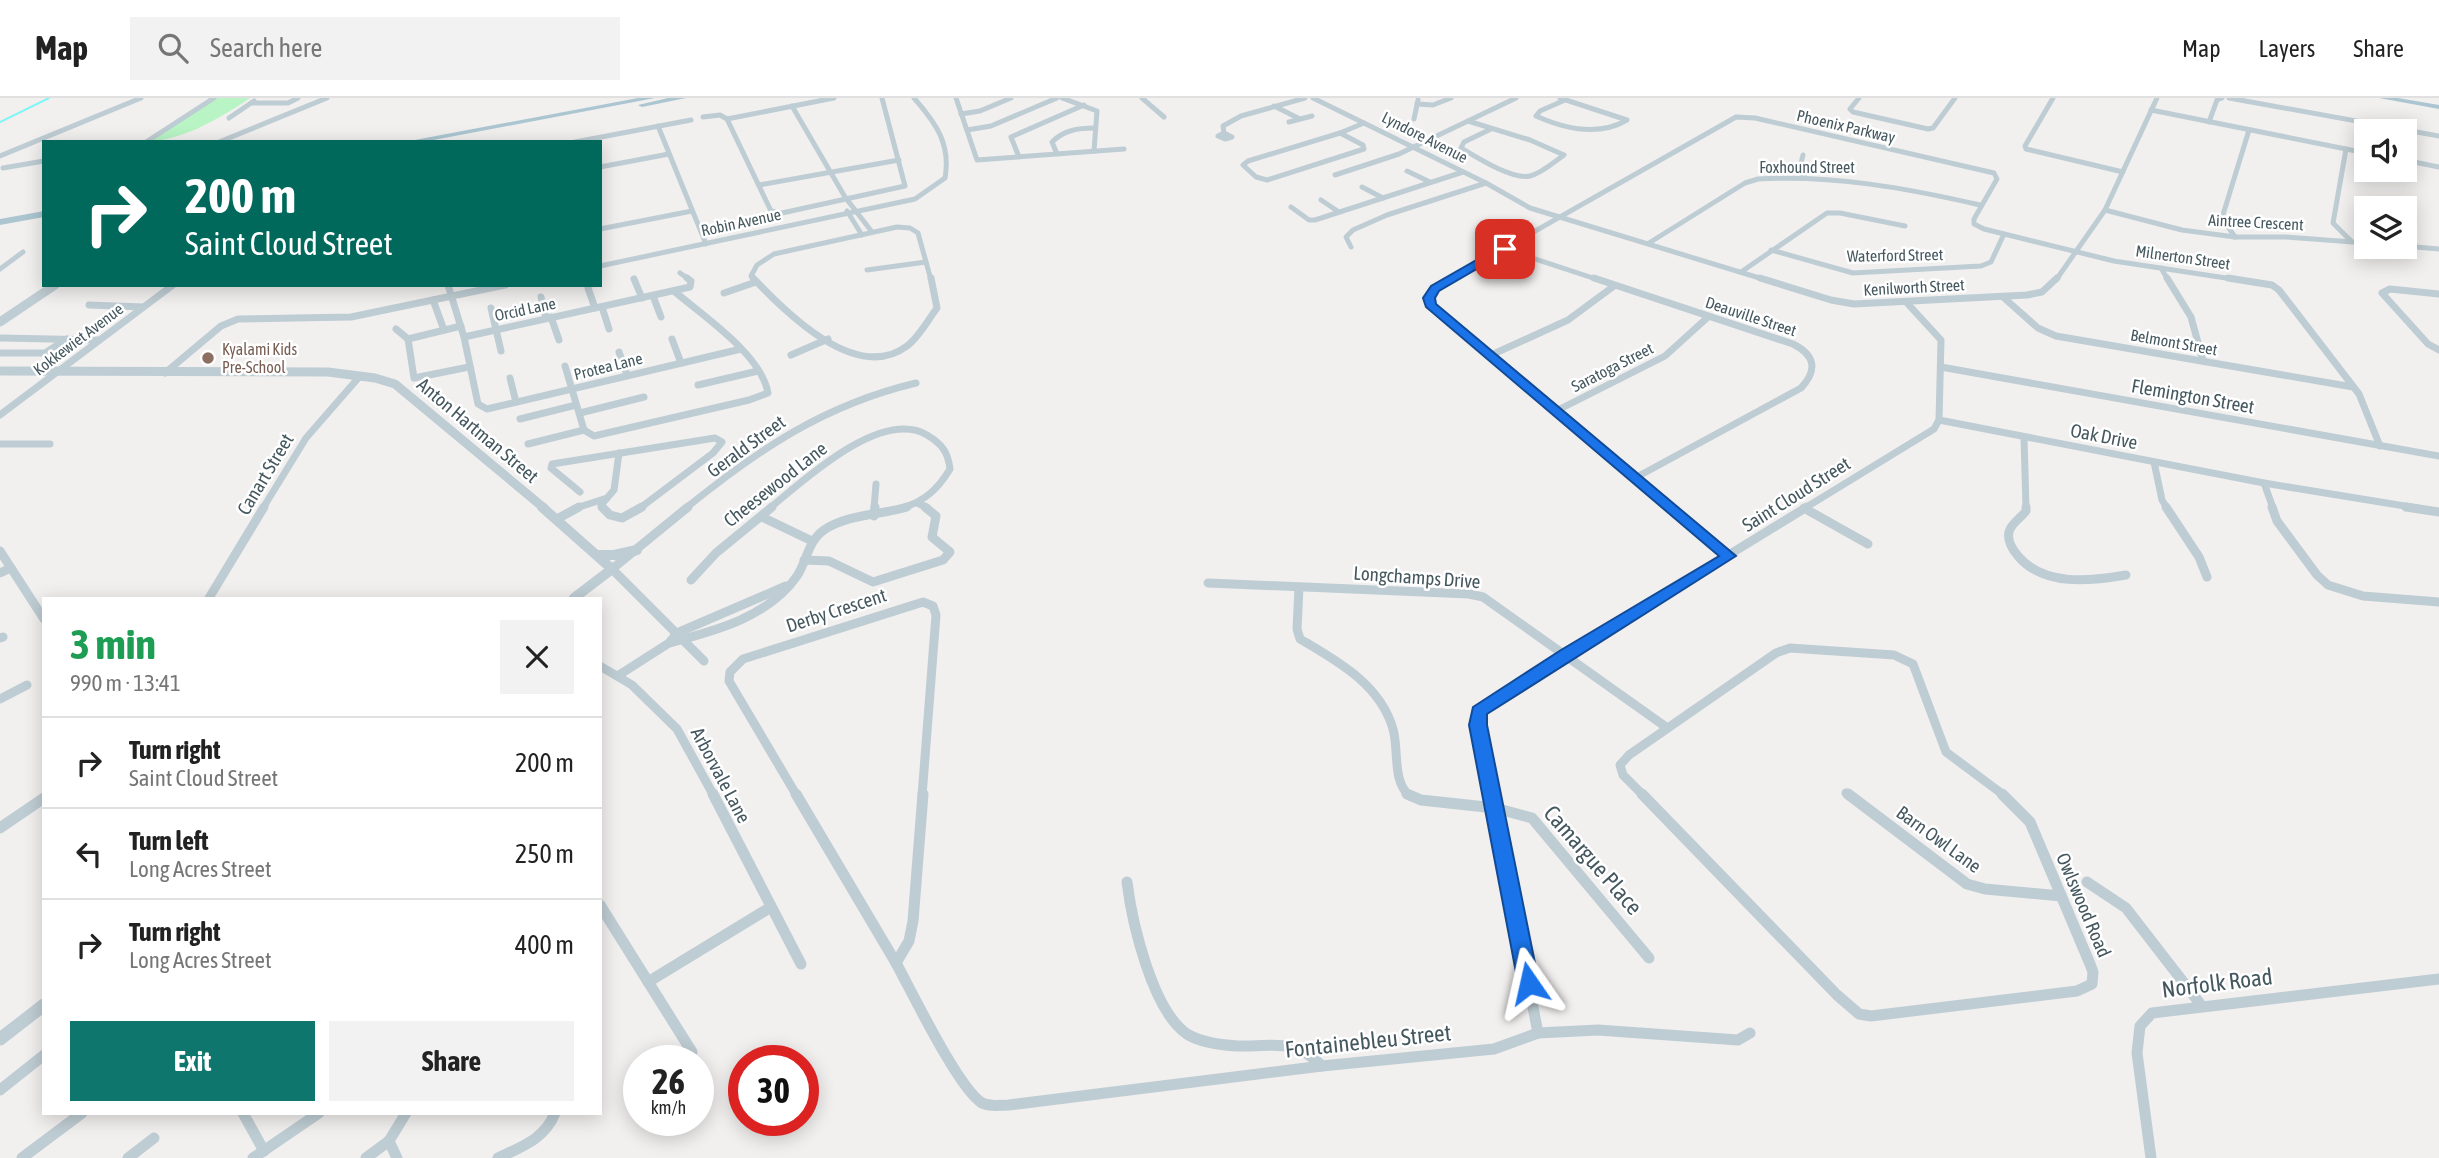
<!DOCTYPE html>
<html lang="en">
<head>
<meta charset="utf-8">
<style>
  :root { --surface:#fff; --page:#f2f2f2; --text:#222; --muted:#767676; --line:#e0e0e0; --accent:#0f766e }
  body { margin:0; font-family:"Asap Condensed",sans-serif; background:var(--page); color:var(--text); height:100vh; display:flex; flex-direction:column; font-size:26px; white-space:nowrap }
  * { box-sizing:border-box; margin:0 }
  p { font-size:23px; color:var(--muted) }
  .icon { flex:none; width:38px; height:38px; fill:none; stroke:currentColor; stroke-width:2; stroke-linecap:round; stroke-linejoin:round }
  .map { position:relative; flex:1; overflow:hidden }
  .side { position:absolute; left:42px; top:499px; width:560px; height:518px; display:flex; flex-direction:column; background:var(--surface); border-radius:0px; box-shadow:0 4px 18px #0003 }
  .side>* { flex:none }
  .top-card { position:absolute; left:42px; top:42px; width:560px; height:147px; border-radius:0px; box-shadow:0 4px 18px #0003; background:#00695c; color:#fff; overflow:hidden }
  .controls { position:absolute; left:2354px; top:21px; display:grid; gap:14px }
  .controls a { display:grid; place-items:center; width:63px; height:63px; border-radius:0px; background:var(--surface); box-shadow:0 4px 18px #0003; font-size:35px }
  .speed { position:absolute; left:623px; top:947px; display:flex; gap:14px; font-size:35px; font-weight:700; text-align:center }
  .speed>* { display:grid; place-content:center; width:91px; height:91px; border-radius:50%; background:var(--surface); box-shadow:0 4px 18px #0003; line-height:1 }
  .speed small { font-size:18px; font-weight:400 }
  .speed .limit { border:10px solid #d22; background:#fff; color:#111 }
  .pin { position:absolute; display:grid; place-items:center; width:60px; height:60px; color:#fff; margin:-30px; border-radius:14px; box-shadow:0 4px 10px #0006 }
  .me { position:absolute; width:77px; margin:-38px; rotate:349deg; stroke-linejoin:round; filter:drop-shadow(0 0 5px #0008) }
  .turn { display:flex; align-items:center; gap:24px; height:147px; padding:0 28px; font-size:32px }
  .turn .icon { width:91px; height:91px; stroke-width:2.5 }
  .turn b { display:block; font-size:49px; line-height:60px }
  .round { display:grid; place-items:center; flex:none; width:74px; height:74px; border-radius:0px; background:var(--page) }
  .overview { display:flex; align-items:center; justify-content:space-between; height:119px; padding:0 28px }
  h1 { font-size:42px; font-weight:700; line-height:52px; color:#1e9e55 }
  .action { display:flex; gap:14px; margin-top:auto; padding:14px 28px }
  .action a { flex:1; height:80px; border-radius:0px; background:var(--accent); color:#fff; font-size:28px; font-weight:700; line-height:80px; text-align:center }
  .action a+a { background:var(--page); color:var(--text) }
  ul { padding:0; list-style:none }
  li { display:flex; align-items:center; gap:21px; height:91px; padding:0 28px; border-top:2px solid var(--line) }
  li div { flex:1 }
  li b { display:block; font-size:26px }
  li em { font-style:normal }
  header { display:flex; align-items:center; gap:42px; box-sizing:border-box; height:98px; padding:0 35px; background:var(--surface); border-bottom:2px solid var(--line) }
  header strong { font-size:33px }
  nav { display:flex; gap:38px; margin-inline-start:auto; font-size:24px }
  .search { width:490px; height:63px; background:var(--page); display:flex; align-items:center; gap:18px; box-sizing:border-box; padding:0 24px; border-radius:0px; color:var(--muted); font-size:26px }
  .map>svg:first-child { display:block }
</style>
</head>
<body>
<header>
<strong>Map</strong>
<div class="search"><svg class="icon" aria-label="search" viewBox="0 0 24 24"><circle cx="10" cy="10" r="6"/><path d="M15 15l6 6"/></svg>Search here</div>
<nav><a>Map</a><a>Layers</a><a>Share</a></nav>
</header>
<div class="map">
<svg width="2439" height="1060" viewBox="0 0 2439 1060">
  <rect width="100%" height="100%" fill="#f2efef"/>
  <path fill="#b8f4c4" d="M213,0H250C219,21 180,44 142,44L149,42Z"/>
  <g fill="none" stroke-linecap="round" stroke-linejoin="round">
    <polyline stroke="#80f5f6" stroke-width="2" points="0,24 49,0"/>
    <g stroke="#becdd3" stroke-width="5">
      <polyline points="956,0 977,62 1124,51"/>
      <polyline points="1062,0 1097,13 1094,53"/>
      <polyline points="1142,0 1164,19"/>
      <polyline points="1313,0 1486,85 1530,110 1766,182"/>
      <path d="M1560,0L1627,22C1598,39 1565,31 1536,18L1540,13L1565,2"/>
      <polyline points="1859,0 1850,11 1853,14 1928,31 1933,30 1955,0"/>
      <polyline points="2053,0 2025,48 2026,51 2123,74"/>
      <polyline points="2229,0 2439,38"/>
      <polyline points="251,5 288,5 298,0"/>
      <polyline points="1417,6 1433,7 1451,0"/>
      <polyline points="792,8 845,99 872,134"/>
      <polyline points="1274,8 1300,21"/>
      <polyline points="2151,12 2366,55"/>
      <polyline points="961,16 980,13 1011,0"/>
      <polyline points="703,19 720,17 727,21 771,113 782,115 905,88 882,0"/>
      <polyline points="229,20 254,3"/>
      <polyline points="727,21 834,0"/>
      <polyline points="1414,21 1418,2"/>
      <path d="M1468,23L1530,42L1564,57C1554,64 1542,75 1530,78C1512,82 1476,59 1461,50L1464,44L1491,31"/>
      <polyline points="1289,24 1312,18"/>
      <polyline points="2209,24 2217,2 2222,0"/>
      <polyline points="658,28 706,146"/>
      <polyline points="967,32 991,28 1057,0"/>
      <polygon points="1224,35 1232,39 1225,41 1218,38"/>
      <polyline points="1224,35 1223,28 1241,18 1305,0"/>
      <polygon points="1340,35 1363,47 1364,51 1267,82 1256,79 1243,67 1248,63"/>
      <polyline points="1340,35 1364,25"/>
      <polyline points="146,44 214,0"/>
      <polyline points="219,44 327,0"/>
      <polyline points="575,44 691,22"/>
      <polyline points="2346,51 2333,125 2351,143"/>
      <path d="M1057,56L1052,44C1064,32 1078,30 1095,30"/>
      <polyline points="1803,57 1799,73 1806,80"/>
      <polyline points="0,58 141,0"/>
      <polyline points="1019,59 1011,39 1084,7"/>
      <polyline points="2404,62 2439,69"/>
      <polyline points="600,69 669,56"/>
      <polyline points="3,70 44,63"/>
      <polyline points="1407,73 1430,84"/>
      <polyline points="1335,77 1399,56 1516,0"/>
      <polyline points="759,87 899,62"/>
      <polyline points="1362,89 1383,100"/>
      <polyline points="1321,102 1339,114"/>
      <polyline points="1291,109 1309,122 1315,122 1463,74"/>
      <polyline points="2105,112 2182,132 2235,139 2286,139 2366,145"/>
      <polyline points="847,113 862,137"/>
      <polyline points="600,131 692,113"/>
      <polyline points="2235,139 2222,120 2249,32"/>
      <path d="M1649,145L1745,85L1758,81C1834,77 1906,90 1980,107"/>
      <polyline points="2404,148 2439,151"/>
      <polyline points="1351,149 1346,139 1353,132 1387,117 1486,85"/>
      <polyline points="1505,151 1599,182"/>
      <polyline points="1771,152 1853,175 1981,168 1991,164 2004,136"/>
      <path d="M600,168L915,101L945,80C951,46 936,25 914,0"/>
      <polyline points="2161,170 2168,182"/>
      <polyline points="0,171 23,154"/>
      <polyline points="867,172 926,164"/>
      <polyline points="1741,174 1827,115 1840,115 1905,128"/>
      <polyline points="680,175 690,182"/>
      <polyline points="755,182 751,178 757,167 774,156 897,129 910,130 918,135 931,182"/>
      <polyline points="1449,182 1736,19 1755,20 1994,75 1997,81 1974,121 1974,126 1984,131 2114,163 2239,182"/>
      <polyline points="2056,182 2105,112 2157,0"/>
    </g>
    <g stroke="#becdd3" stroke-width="7">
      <path d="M753,180C787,215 856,286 907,248C919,239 928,222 937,210L931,180"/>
      <polyline points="1452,180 1436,190 1431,199 1433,207 1439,216 1672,410"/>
      <path d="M1594,180L1793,246C1815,257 1818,272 1801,290L1635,380"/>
      <polyline points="1760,180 1831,202 1854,206 2027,197 2042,194 2057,180"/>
      <polyline points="2167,180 2191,219 2203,263"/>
      <polyline points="2228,180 2272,187 2279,192 2359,296 2380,348"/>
      <polyline points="634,181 642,200"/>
      <polyline points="448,187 464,239 478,306 487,311 741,251"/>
      <polyline points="588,190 595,210"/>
      <polyline points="724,195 756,184"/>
      <polyline points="2439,196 2390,191 2382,195 2428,246 2439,252"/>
      <polyline points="653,198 661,219"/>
      <polyline points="541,199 546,220"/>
      <polyline points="2003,199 2038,230 2056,238 2353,289"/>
      <polyline points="433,202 444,232"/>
      <polyline points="89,207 143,209"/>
      <polyline points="602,209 609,231"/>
      <polyline points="491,210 501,253"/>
      <polyline points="551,219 559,242"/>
      <polyline points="396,231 408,241 414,280 469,269"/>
      <polyline points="464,239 690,189 691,183 687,180"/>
      <polyline points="1,240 99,242"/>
      <polyline points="408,241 461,228"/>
      <polyline points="672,241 681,265"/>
      <polyline points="619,254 627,277"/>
      <polyline points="0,255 45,255 67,241"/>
      <polyline points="791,257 828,241"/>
      <polyline points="1489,258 1568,222 1614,188"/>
      <path d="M565,268L584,332L594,338L749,302L768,295C761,256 703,218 674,193"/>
      <polyline points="1941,269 2439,358"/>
      <polyline points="165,275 221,228 238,221 351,219 505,187"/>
      <polyline points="510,280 516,304"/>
      <polyline points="698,287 758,273"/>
      <polyline points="1556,313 1665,258 1708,219"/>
      <polyline points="580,315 644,299"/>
      <polyline points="0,317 173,187"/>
      <polyline points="520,321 576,307"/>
      <polyline points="1939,322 2264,385 2417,410"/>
      <polyline points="2024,339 2026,410"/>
      <polyline points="0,346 50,346"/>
      <polyline points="528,346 584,332"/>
      <polyline points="2154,364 2162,402 2167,410"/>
      <polyline points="2264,385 2273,410"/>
      <polyline points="580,394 551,370 552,366 715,340 722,344 713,355 640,410"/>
      <polyline points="917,405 928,410"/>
      <polyline points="263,410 306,340 360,278"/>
      <polyline points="576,410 607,400"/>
      <polyline points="603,410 601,407 614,392 619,355"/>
      <path d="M686,410C759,351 824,307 916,285"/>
      <path d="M770,410C804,382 881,310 927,337C942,346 948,354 950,371C938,391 925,403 902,410"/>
      <polyline points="874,410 876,386"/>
      <polyline points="1805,410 1934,331 1939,322 1941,242 1907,205"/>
    </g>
    <g stroke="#becdd3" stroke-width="9">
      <polyline points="602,409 610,417 622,420 642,409"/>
      <polyline points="688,409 612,471 704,563"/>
      <polyline points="1670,409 1729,458"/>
      <path d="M2026,409V413C2021,420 2011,425 2009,434C2007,443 2013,452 2018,458C2044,489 2091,483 2126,477"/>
      <polyline points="2166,409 2199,459 2207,479"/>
      <polyline points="2272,409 2277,423 2317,477 2328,487 2363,498 2439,504"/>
      <polyline points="2406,409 2439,414"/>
      <polyline points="1804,410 1868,446"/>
      <polyline points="874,418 875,409"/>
      <polyline points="762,419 812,443"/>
      <polyline points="557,421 579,409"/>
      <polyline points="0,453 44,521"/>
      <polyline points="804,462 829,463 873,484 943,462 950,454 932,439 936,418 925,409"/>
      <polyline points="0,475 11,470"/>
      <polyline points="691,482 716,455 772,409"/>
      <polyline points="1208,485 1469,496 1483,499 1666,629"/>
      <path d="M1299,489L1297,531L1300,541C1337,563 1380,586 1393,631C1399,651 1392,685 1410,698"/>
      <polyline points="209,500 264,409"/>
      <polyline points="0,540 3,539"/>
      <path d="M669,545C714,533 769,519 797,478C807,463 808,443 824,432C848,416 881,417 907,409"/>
      <polyline points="600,568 632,587 677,631 714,698"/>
      <polyline points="619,577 669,545 677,535 786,488"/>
      <polyline points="0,601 27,587"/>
      <polyline points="1846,695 1850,698"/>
      <polyline points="797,698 729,583 730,574 743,561 923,504 933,508 936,517 922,698"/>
      <polyline points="1492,698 1478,627 1479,614 1567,556 1807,409"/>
      <polyline points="1644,698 1623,677 1620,667 1629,657 1776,555 1790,550 1894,557 1913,566 1946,654 2005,698"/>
    </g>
    <g stroke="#becdd3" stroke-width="11">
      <polyline points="713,696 801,866"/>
      <polyline points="796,696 896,865"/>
      <polyline points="1407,696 1421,702 1495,710 1532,720 1649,860"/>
      <polyline points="1492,696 1538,935"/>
      <polyline points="1642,696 1837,897 1859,916 1871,918 2077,893 2092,886 2093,874 2090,866 2030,724 2002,696"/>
      <polyline points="1848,696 1967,786 1985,791 2061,798"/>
      <polyline points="0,730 44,700"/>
      <path d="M1127,784C1132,824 1152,912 1187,936C1201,945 1221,947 1238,948C1275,949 1293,939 1322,968"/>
      <polyline points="2087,784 2126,810 2201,907"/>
      <polyline points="600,807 692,954"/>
      <path d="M896,865C912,894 958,990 982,1005C990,1009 1000,1007 1009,1007L1322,968L1494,951L1538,935L1598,932L1738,942L1750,935"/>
      <polyline points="896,865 909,843 913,823 923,696"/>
      <polyline points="648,884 771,809"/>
      <polyline points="0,992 44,957"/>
      <polyline points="243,1015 264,1053"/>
      <polyline points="22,1060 82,1015"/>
      <polyline points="128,1060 154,1040"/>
      <polyline points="253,1060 319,1015"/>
      <polyline points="366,1060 389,1043"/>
      <polyline points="397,1060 389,1043 406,1015"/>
      <path d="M498,1060C521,1049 545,1041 555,1015"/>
      <polyline points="2151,1060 2137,955 2140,928 2152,915 2439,881"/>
    </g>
    <g stroke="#becdd3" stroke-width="9">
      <polyline points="0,224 55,187"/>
      <polyline points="0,273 328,274 375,280 395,286 544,410"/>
    </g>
    <g stroke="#becdd3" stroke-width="10">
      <polyline points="542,409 612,471 574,500"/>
      <polyline points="597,457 614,457 637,452"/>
    </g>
    <polyline stroke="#becdd3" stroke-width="13" points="0,941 44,907"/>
    <g fill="#abc6d1" fill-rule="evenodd">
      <polygon points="638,0 655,0 423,44 404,44"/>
      <polygon points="668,0 686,0 642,9 638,7"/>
      <polygon points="2379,0 2398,0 2439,7 2439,11"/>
      <polygon points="44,113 44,119 0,127 0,121"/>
    </g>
  </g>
  <polygon fill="#1a73e8" stroke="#114b97" stroke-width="2" points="1501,148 1511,151 1439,193 1435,200 1436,206 1736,458 1487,616 1487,627 1539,885 1536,891 1529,894 1521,891 1518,885 1469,627 1473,609 1561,552 1719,458 1426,209 1423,200 1431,188"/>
  <circle fill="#8d6e63" stroke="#fff" stroke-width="2.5" cx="208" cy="260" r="7"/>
  <g text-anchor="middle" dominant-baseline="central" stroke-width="5" stroke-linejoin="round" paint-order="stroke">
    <g font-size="16" fill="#45585f" stroke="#fff">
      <text transform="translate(1846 28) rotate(13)">Phoenix Parkway</text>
      <text transform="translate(1425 39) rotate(27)">Lyndore Avenue</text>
      <text x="1807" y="69">Foxhound Street</text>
      <text transform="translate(741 124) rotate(-12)">Robin Avenue</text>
      <text transform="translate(2256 124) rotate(3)">Aintree Crescent</text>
      <text transform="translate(1895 157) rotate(-1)">Waterford Street</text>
      <text transform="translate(2183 159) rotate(8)">Milnerton Street</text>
      <text transform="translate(1914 189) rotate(-3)">Kenilworth Street</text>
      <text transform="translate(525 211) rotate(-12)">Orcid Lane</text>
      <text transform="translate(1751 218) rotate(18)">Deauville Street</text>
      <text transform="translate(78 241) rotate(-37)">Kokkewiet Avenue</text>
      <text transform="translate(2174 244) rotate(10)">Belmont Street</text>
      <text transform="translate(608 268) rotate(-14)">Protea Lane</text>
      <text transform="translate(1612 269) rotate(-27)">Saratoga Street</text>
    </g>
    <g font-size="16" fill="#785e54" stroke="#fff" text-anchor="start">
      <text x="222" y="251">Kyalami Kids<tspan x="222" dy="18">Pre-School</tspan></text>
    </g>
    <g font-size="19" fill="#45585f" stroke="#fff">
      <text transform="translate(2193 298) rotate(10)">Flemington Street</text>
      <text transform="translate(478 332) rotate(40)">Anton Hartman Street</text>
      <text transform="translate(2104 338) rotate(11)">Oak Drive</text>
      <text transform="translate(746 348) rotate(-36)">Gerald Street</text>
      <text transform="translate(265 376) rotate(-59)">Canart Street</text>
      <text transform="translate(775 386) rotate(-38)">Cheesewood Lane</text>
      <text transform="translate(1796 396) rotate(-32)">Saint Cloud Street</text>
      <text transform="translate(1417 479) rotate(4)">Longchamps Drive</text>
      <text transform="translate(836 512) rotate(-18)">Derby Crescent</text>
      <text transform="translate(721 677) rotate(62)">Arborvale Lane</text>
      <text transform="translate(1939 741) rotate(36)">Barn Owl Lane</text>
      <text transform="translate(2084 807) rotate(67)">Owlswood Road</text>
    </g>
    <g font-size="23" fill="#45585f" stroke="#fff">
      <text transform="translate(1593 762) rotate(49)">Camargue Place</text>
      <text transform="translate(2217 885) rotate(-7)">Norfolk Road</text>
      <text transform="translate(1368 943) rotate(-6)">Fontainebleu Street</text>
    </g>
  </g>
</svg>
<div class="controls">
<a><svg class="icon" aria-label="sound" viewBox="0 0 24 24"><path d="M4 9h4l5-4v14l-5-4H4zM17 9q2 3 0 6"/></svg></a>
<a><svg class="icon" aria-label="layers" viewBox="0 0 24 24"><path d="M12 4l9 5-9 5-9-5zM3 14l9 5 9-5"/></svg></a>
</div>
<div class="speed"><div>26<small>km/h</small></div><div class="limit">30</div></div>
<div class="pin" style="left:1505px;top:151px;background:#d93025"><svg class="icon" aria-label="arrive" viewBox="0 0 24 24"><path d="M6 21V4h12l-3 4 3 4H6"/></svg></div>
<svg class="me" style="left:1529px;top:885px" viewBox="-20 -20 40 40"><path d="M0-17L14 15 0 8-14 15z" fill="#1a73e8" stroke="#fff" stroke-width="4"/></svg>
<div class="top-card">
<div class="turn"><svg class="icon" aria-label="right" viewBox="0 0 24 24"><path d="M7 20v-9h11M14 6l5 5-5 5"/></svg><div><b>200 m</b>Saint Cloud Street</div></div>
</div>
<section class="side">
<div class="overview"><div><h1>3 min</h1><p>990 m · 13:41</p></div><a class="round"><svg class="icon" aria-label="close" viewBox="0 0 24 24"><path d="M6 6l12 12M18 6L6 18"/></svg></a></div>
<ul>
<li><svg class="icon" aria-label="right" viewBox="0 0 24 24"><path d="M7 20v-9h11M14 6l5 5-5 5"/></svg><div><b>Turn right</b><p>Saint Cloud Street</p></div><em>200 m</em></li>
<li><svg class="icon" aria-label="left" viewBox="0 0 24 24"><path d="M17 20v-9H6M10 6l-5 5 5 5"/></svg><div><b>Turn left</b><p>Long Acres Street</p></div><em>250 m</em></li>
<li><svg class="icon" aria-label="right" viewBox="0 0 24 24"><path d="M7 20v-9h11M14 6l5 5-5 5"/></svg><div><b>Turn right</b><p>Long Acres Street</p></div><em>400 m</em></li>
</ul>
<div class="action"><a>Exit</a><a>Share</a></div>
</section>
</div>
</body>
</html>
